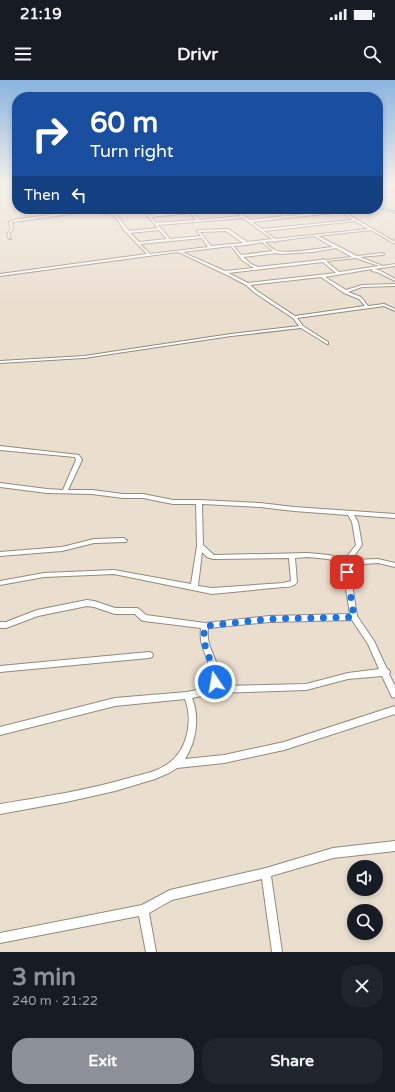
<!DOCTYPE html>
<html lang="en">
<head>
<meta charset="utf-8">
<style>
  :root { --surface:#171b24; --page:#20242c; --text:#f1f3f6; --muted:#9ea1a6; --accent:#8c9099 }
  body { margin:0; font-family:"Varela Round",sans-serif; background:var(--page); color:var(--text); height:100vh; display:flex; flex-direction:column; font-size:15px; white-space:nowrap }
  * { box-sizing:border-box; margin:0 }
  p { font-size:13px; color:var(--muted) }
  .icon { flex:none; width:22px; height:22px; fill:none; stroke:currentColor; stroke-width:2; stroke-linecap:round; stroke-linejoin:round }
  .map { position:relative; height:872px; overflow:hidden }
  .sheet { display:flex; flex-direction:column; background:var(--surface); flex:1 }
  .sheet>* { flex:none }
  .banner { position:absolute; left:12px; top:12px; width:371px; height:122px; border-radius:16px; box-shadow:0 2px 6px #0003; background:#1a4fa0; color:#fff; overflow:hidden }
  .controls { position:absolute; left:347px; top:780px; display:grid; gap:8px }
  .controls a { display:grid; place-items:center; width:36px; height:36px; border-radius:50%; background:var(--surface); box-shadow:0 2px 6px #0003; font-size:20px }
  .pin { position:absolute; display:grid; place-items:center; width:34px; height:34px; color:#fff; margin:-17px; border-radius:8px; box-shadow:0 2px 6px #0006 }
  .me { position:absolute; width:44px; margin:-22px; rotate:348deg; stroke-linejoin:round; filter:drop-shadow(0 0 3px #0008) }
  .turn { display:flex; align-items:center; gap:14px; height:84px; padding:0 12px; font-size:18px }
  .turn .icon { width:52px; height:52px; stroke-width:2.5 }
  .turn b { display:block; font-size:28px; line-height:34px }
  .then { display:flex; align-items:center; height:38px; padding:0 12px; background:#0003; gap:8px; font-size:15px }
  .round { display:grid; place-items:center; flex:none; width:42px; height:42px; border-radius:16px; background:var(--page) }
  .headline { display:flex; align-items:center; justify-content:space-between; height:68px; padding:0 12px }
  h1 { font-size:24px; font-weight:800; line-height:30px; color:var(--accent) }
  .action { display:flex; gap:8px; margin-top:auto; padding:8px 12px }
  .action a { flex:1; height:46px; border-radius:16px; background:var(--accent); color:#fff; font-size:16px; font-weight:800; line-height:46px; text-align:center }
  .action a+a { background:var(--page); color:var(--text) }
  .status { display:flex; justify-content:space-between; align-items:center; height:28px; padding:0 20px; background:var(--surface); direction:ltr }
  .status svg { height:11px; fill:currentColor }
  header { display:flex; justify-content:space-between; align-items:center; height:52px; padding:0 12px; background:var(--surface); font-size:18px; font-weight:800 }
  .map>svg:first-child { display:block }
</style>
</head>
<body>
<div class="status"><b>21:19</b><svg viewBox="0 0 49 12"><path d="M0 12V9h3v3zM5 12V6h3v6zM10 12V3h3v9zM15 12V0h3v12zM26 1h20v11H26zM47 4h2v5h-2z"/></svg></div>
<header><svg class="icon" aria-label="menu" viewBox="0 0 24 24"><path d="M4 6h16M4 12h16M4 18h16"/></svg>Drivr<svg class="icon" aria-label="search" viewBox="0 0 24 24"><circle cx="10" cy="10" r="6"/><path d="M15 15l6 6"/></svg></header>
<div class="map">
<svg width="395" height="872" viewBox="0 0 395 872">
  <rect width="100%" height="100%" fill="#eadecf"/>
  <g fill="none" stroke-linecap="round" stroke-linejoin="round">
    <polygon fill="#9cb4d3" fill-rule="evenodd" points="378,125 395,130 395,134 378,129"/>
    <defs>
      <g id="street">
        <polygon points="378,107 395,111 395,113 378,109"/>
        <path d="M112,129L114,132L144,129L143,131L115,133L129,151L158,148L146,134L147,133L149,135L215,129H225L193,133L200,140L241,136L232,129H235L250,140L285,136L273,129H276L287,136L355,129L354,131L344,132L395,162V164L371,150L318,156L357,176L383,173L384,174L382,175L360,177L383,186L395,184V186L374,189L379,190L395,199V201L377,192L372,191V189L325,197L346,210L362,205L395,204V206L362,207L348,212L361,217L368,226L384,224L395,229V231L384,226L297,238L303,246L328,262V264H327L301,248L231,256L84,278L0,283V281L84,276L231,254L299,246L293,238L255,213L246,205L227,195L178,172L0,196V194L147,174L124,150L113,133L106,134L84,132L13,142H12L13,149L9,154L11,159H9L7,154L11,149L9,142L13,140L84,130L106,132H112L111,130ZM341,132L353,140L262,149L252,142ZM190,133L197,140L156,143L151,137ZM243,138L272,159L247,162L228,149L198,150L197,151L201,156L170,159L158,145ZM355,141L368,149L275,159L264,151ZM159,150L167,159L139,162L130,153ZM226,151L243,163L211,166L200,152ZM314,156L333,167C322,168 283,175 275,170C271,168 268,165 265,162L274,161L276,162L277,161ZM202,158L208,167L150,174L140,164ZM262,162L273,171L241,175L233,166L247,165ZM231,166L242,180L254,188L225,191L182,172ZM336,168L352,177L325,180L323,179L321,180L258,187L251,184L243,177L276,173L280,174L312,172ZM356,178L379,186L339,192L326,181ZM323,182L336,193L248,203L228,193ZM321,197L344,213L359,219L365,226L295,236L257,211L250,205Z"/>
        <path d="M0,366L79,375L82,380L68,410H92L123,414H143L173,420H199L260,423L294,427L395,434V438L354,435L358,442L362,465L351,480L378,479L395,483V487L378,483L349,485L357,536L374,561L387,589L389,590L390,592L389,594L395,606V618L392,617L382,596L348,599L306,610L215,613L192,618C200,637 196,662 185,679L224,675L284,662L395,626V634L284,670L224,683L177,688L169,693L155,699L115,711L66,722L0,734V724C44,717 87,710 129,698C143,694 157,692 169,683C188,669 193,640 185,619L115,626L0,655V647L115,618L187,612L211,607C212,600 212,593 209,585C205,571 199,564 201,548L144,541L141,540L135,534H115L94,527L87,526L38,536L6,548H0V542H6L37,530L87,520L94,521L115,528H137L139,529L146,535L205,543L269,536L350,534L342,484L328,479L308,477L295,478L297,502C294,507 288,507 283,507L212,514L114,494L44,497L0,505V501L44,493L114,490L191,504L197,466L196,424H173L143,418H123L92,414L47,413L0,407V403L47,409L63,410L76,380L75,377L0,370ZM202,424L260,427L294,431L348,435L352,442L356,465L344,480L329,475L308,473L214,475L203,465ZM202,472L207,477L213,479L289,478L291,501L283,503L212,508L198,506ZM352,540L368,564L379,589L348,593L306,604L219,606C219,600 219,594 218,588C214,573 206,565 208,548L269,542Z"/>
        <polygon points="124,458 127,460 126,462 94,463 62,471 0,476 0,472 62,467 94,459"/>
        <polygon points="149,572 152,573 153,575 152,577 149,578 0,592 0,586"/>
        <polygon points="395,761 395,771 333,778 271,796 282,872 272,872 262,799 172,820 149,833 156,872 146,872 139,836 0,863 0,853 142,825 170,810 266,788 333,768"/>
      </g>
    </defs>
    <use href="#street" stroke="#94897c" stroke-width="2"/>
    <use href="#street" fill="#fff" fill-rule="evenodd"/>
  </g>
  <linearGradient id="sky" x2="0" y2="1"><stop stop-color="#89b4e0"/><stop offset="0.46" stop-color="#f6f0e9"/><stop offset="1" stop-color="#f6f0e9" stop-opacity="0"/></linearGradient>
  <rect width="395" height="228" fill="url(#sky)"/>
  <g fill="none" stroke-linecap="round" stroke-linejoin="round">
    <path stroke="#1a73e8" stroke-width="7" stroke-dasharray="0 12.6" d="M215,602C215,580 200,570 205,546L269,539L354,537L347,492"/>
  </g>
</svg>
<div class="controls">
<a><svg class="icon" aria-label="sound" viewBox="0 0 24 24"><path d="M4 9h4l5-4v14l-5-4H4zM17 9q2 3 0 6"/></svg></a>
<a><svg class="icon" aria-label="search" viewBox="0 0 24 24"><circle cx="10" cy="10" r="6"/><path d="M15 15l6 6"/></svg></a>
</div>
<div class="pin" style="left:347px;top:492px;background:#d93025"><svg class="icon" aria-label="arrive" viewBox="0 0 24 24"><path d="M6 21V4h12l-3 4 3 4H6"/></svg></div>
<svg class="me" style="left:215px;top:602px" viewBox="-20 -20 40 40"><circle r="17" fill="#1a73e8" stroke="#fff" stroke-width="3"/><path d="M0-11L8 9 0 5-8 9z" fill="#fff"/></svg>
<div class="banner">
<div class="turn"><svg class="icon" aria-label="right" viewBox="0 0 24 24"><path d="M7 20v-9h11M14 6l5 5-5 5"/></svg><div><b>60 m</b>Turn right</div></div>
<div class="then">Then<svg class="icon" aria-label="left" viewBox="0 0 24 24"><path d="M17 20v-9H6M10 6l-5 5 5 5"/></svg></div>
</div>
</div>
<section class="sheet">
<div class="headline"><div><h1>3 min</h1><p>240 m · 21:22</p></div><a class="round"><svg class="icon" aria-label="close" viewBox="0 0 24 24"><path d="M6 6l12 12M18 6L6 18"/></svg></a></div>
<div class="action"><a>Exit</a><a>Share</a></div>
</section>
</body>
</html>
